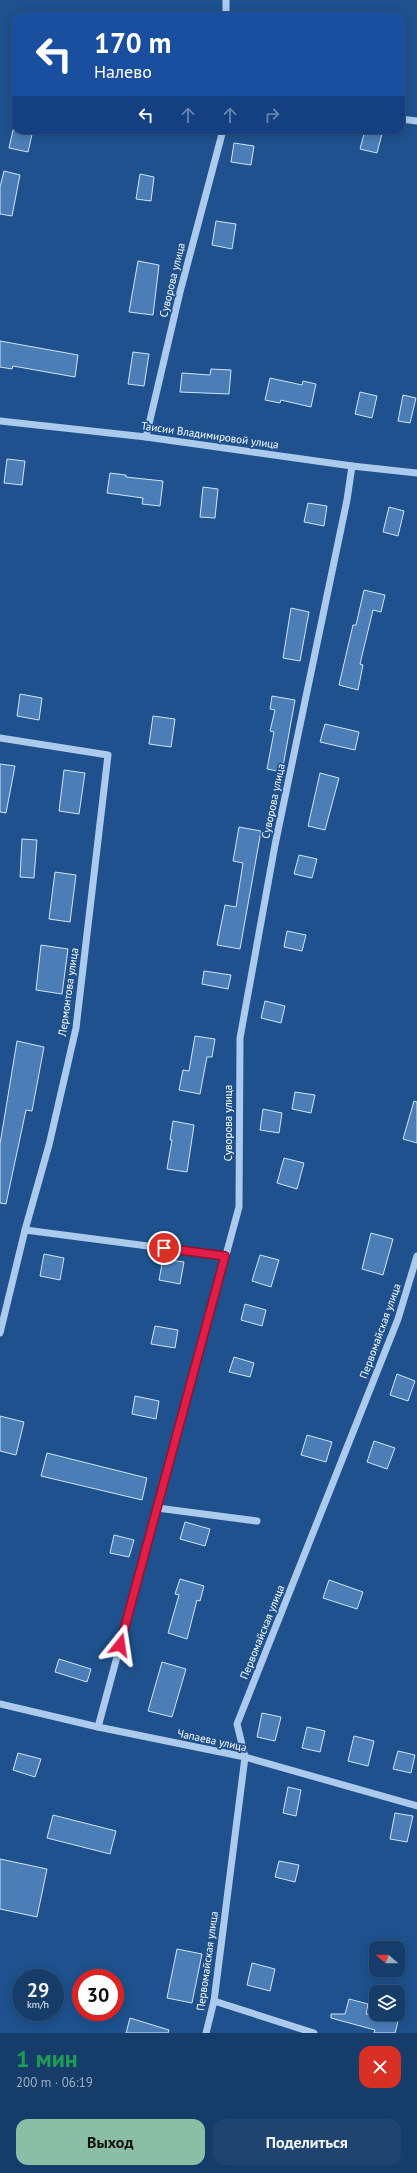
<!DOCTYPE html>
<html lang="ru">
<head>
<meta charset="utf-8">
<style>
  :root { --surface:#163d6a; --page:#1f4470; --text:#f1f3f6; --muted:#9eaec1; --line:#35567e; --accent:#8abfa5 }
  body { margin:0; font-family:"PT Sans",sans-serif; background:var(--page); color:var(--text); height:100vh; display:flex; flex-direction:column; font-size:15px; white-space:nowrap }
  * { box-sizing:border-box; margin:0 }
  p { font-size:13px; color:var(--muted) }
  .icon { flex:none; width:22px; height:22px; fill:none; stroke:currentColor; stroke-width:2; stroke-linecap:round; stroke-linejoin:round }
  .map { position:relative; height:2033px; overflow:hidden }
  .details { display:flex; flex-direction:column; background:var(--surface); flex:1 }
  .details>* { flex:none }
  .banner { position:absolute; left:12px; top:12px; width:393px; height:122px; border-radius:12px; box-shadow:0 2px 10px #0003,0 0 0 1px var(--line); background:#1a4fa0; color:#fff; overflow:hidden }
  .needle { width:26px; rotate:290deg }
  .tools { position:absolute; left:369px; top:1941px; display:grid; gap:8px }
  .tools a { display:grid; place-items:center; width:36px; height:36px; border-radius:8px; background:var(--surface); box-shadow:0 2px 10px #0003,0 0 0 1px var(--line); font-size:20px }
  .speed { position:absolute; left:12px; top:1969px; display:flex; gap:8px; font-size:20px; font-weight:700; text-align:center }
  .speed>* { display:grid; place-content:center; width:52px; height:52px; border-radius:50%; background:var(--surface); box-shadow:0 2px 10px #0003,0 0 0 1px var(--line); line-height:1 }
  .speed small { font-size:10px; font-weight:400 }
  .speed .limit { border:6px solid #d22; background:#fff; color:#111 }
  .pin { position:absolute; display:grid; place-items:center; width:34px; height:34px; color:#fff; margin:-17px; border:2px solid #fff; border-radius:50%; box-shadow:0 1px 4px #0007 }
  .me { position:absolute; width:44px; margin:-22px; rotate:15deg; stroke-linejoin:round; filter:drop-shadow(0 0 3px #0008) }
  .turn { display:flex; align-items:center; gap:14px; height:84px; padding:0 16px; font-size:18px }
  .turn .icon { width:52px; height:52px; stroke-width:2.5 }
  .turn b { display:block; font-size:28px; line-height:34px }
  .lanes { display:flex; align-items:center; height:38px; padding:0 16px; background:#0003; justify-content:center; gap:20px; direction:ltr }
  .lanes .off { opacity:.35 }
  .round { display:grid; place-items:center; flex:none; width:42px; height:42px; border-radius:12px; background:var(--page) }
  .head { display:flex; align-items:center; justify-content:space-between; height:68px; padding:0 16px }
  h1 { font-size:24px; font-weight:800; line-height:30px; color:#1e9e55 }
  .primary-button { display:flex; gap:8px; margin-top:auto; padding:8px 16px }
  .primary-button a { flex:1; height:46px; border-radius:12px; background:var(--accent); color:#111; font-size:16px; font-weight:800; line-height:46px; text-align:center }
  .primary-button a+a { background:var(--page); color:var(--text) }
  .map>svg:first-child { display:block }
</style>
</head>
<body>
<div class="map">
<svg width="417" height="2033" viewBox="0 0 417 2033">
  <rect width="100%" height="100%" fill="#1e518d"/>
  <g fill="#4b7db7" stroke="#d2e4f9">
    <polygon points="13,130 33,130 28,152 9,148"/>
    <polygon points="365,130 382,134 377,153 360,149"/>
    <polygon points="234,143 254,146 251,165 231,162"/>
    <polygon points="4,171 20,175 12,216 0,214 0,187"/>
    <polygon points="140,174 154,177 151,201 136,199"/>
    <polygon points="216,221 236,224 232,249 212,245"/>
    <polygon points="138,261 159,265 153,315 129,312"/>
    <polygon points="0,341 78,355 75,377 13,366 12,369 0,367"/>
    <polygon points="133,352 149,354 144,386 128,384"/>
    <polygon points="211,369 231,370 229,394 180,392 182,373 210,375"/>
    <polygon points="270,378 302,385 303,381 316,384 311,407 281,400 280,403 265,400"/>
    <polygon points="360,392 377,396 372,418 355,414"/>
    <polygon points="403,395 416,398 410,423 398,421"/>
    <polygon points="7,459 25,461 22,485 4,483"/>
    <polygon points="110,473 126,475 126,477 163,481 160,506 142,504 143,498 107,493"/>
    <polygon points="203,487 218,489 215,518 200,517"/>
    <polygon points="308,503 327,506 324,526 304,522"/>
    <polygon points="389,507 404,511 398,536 383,532"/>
    <polygon points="364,590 385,595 381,612 373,610 360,664 363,665 358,690 339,685 353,625 356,625"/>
    <polygon points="291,608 309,612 300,661 283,658"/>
    <polygon points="20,694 42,698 39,720 17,716"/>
    <polygon points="272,696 295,700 282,772 267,769 274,732 270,731 275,710 270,709"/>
    <polygon points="153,716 175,719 171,747 149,744"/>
    <polygon points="325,724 359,732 355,750 320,742"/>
    <polygon points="0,764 15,766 6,813 0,812"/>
    <polygon points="64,770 85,773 79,814 59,811"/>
    <polygon points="320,773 339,778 325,830 308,826"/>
    <polygon points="239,827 261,831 240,949 217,945 225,905 236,907 243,863 233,861"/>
    <polygon points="22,839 37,840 34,878 20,877"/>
    <polygon points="299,855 317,859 312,878 294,874"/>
    <polygon points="55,872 76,875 70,922 49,919"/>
    <polygon points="287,931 306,935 302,951 284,947"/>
    <polygon points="41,945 68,949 62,994 36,990"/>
    <polygon points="204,971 231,975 228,989 202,984"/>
    <polygon points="265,1001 285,1006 281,1023 261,1018"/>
    <polygon points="195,1036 215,1039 212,1057 207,1057 200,1094 179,1090 183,1070 189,1071"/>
    <polygon points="17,1041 44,1047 32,1111 26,1110 6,1204 0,1203 0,1144"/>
    <polygon points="295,1092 315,1095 311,1113 292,1109"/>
    <polygon points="414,1101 417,1102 417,1143 403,1139"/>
    <polygon points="263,1109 282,1113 279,1133 260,1130"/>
    <polygon points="173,1121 194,1125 187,1172 167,1169 172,1140 170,1140"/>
    <polygon points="284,1158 304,1163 297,1189 277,1183"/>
    <polygon points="371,1233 393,1239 383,1275 362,1269"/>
    <polygon points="44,1254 64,1258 60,1280 40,1276"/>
    <polygon points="260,1255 279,1260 271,1287 252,1281"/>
    <polygon points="163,1259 184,1262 180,1284 159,1280"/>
    <polygon points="245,1304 266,1310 262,1326 241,1320"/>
    <polygon points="155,1326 178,1330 175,1348 151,1344"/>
    <polygon points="234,1357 254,1363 250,1377 229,1372"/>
    <polygon points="397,1374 415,1381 408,1401 390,1395"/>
    <polygon points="135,1396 159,1401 156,1419 132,1414"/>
    <polygon points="0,1416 24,1422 16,1455 0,1451"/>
    <polygon points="307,1435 332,1442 326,1462 301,1455"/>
    <polygon points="374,1441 395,1448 387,1469 367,1462"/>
    <polygon points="47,1453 147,1478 142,1500 41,1476"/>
    <polygon points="185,1522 210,1529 205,1546 180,1539"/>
    <polygon points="114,1535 134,1540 129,1557 110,1553"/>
    <polygon points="180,1579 204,1586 200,1601 197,1600 187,1639 168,1633 179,1595 175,1594"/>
    <polygon points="329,1580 363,1592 357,1609 323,1598"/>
    <polygon points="59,1659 91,1669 87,1682 55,1672"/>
    <polygon points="162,1662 186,1669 172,1717 148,1711"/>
    <polygon points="262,1713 281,1717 275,1741 257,1737"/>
    <polygon points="307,1727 325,1731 320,1752 302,1748"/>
    <polygon points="354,1736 374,1741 368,1766 348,1761"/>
    <polygon points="398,1751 415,1755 411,1773 393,1769"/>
    <polygon points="18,1753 41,1759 35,1777 13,1770"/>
    <polygon points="288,1787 301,1790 296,1816 283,1813"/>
    <polygon points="395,1813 413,1816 407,1842 390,1839"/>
    <polygon points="53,1815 116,1831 110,1854 47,1838"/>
    <polygon points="0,1859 47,1869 37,1917 0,1909"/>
    <polygon points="279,1861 299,1865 295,1882 275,1877"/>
    <polygon points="177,1949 202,1954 192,2003 167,1998"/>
    <polygon points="252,1963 275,1969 270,1991 247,1985"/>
    <polygon points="349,1999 368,2004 366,2014 384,2014 399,2018 395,2033 374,2033 375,2030 331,2018 331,2014 345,2014"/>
    <polygon points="130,2018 169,2030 168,2033 126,2033"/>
  </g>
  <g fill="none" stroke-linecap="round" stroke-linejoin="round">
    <g stroke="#accbec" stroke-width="7">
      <polyline points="226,0 226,16"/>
      <polyline points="401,119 417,121"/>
      <polyline points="0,421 146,437 352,466 417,473"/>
      <polyline points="146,437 180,292 223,130"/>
      <polyline points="0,738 108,755 76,1028 49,1145 25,1230 0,1333"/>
      <polyline points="25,1230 225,1256"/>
      <polyline points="157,1508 257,1521"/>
      <polyline points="0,1704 98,1727 245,1757 417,1806"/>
      <polyline points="98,1727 239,1207 240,1038 275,845 347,500 352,466"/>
      <polyline points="214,2001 314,2033"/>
      <polyline points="206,2033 214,2001 245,1757 237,1724 398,1319 417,1256"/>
    </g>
  </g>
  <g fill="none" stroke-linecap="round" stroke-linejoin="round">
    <defs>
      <polyline id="route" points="120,1645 225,1256 164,1248"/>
    </defs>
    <use href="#route" stroke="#92132f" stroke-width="10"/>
    <use href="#route" stroke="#e11d48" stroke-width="7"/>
  </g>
  <g text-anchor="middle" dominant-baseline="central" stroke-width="3.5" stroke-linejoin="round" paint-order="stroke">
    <g font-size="11" fill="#fff" stroke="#1e518d">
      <text transform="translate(172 280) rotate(-76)">Суворова улица</text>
      <text transform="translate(210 435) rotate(8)">Таисии Владимировой улица</text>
      <text transform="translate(273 801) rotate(-78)">Суворова улица</text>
      <text transform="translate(68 992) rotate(-82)">Лермонтова улица</text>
      <text transform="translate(228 1123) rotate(-90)">Суворова улица</text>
      <text transform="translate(380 1331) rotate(-70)">Первомайская улица</text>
      <text transform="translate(262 1632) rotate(-68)">Первомайская улица</text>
      <text transform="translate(212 1740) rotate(12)">Чапаева улица</text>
      <text transform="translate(207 1961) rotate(-82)">Первомайская улица</text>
    </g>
  </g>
</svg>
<div class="tools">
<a><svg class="needle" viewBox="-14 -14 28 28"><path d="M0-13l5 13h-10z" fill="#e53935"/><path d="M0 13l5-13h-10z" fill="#9eaec1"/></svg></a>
<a><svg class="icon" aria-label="layers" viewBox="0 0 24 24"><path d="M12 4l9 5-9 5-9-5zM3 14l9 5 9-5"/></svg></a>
</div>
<div class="speed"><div>29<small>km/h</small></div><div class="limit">30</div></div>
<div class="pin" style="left:164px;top:1248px;background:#d93025"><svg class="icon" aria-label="arrive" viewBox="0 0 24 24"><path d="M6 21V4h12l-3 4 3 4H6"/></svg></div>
<svg class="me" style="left:120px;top:1645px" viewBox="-20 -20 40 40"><path d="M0-17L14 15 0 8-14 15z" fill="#e11d48" stroke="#fff" stroke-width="4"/></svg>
<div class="banner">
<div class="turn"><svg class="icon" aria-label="left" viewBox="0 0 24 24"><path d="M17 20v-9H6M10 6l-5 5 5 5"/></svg><div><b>170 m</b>Налево</div></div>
<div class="lanes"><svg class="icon" aria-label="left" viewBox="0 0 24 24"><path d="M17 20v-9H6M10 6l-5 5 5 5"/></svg><svg class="icon off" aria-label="ahead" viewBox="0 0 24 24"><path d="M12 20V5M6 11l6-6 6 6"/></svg><svg class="icon off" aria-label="ahead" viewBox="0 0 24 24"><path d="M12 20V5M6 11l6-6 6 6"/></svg><svg class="icon off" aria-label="right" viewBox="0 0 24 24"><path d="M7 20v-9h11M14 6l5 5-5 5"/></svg></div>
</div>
</div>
<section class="details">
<div class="head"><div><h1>1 мин</h1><p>200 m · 06:19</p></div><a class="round" style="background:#d93025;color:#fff"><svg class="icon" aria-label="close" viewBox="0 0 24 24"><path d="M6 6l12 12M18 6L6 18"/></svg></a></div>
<div class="primary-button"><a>Выход</a><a>Поделиться</a></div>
</section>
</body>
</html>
